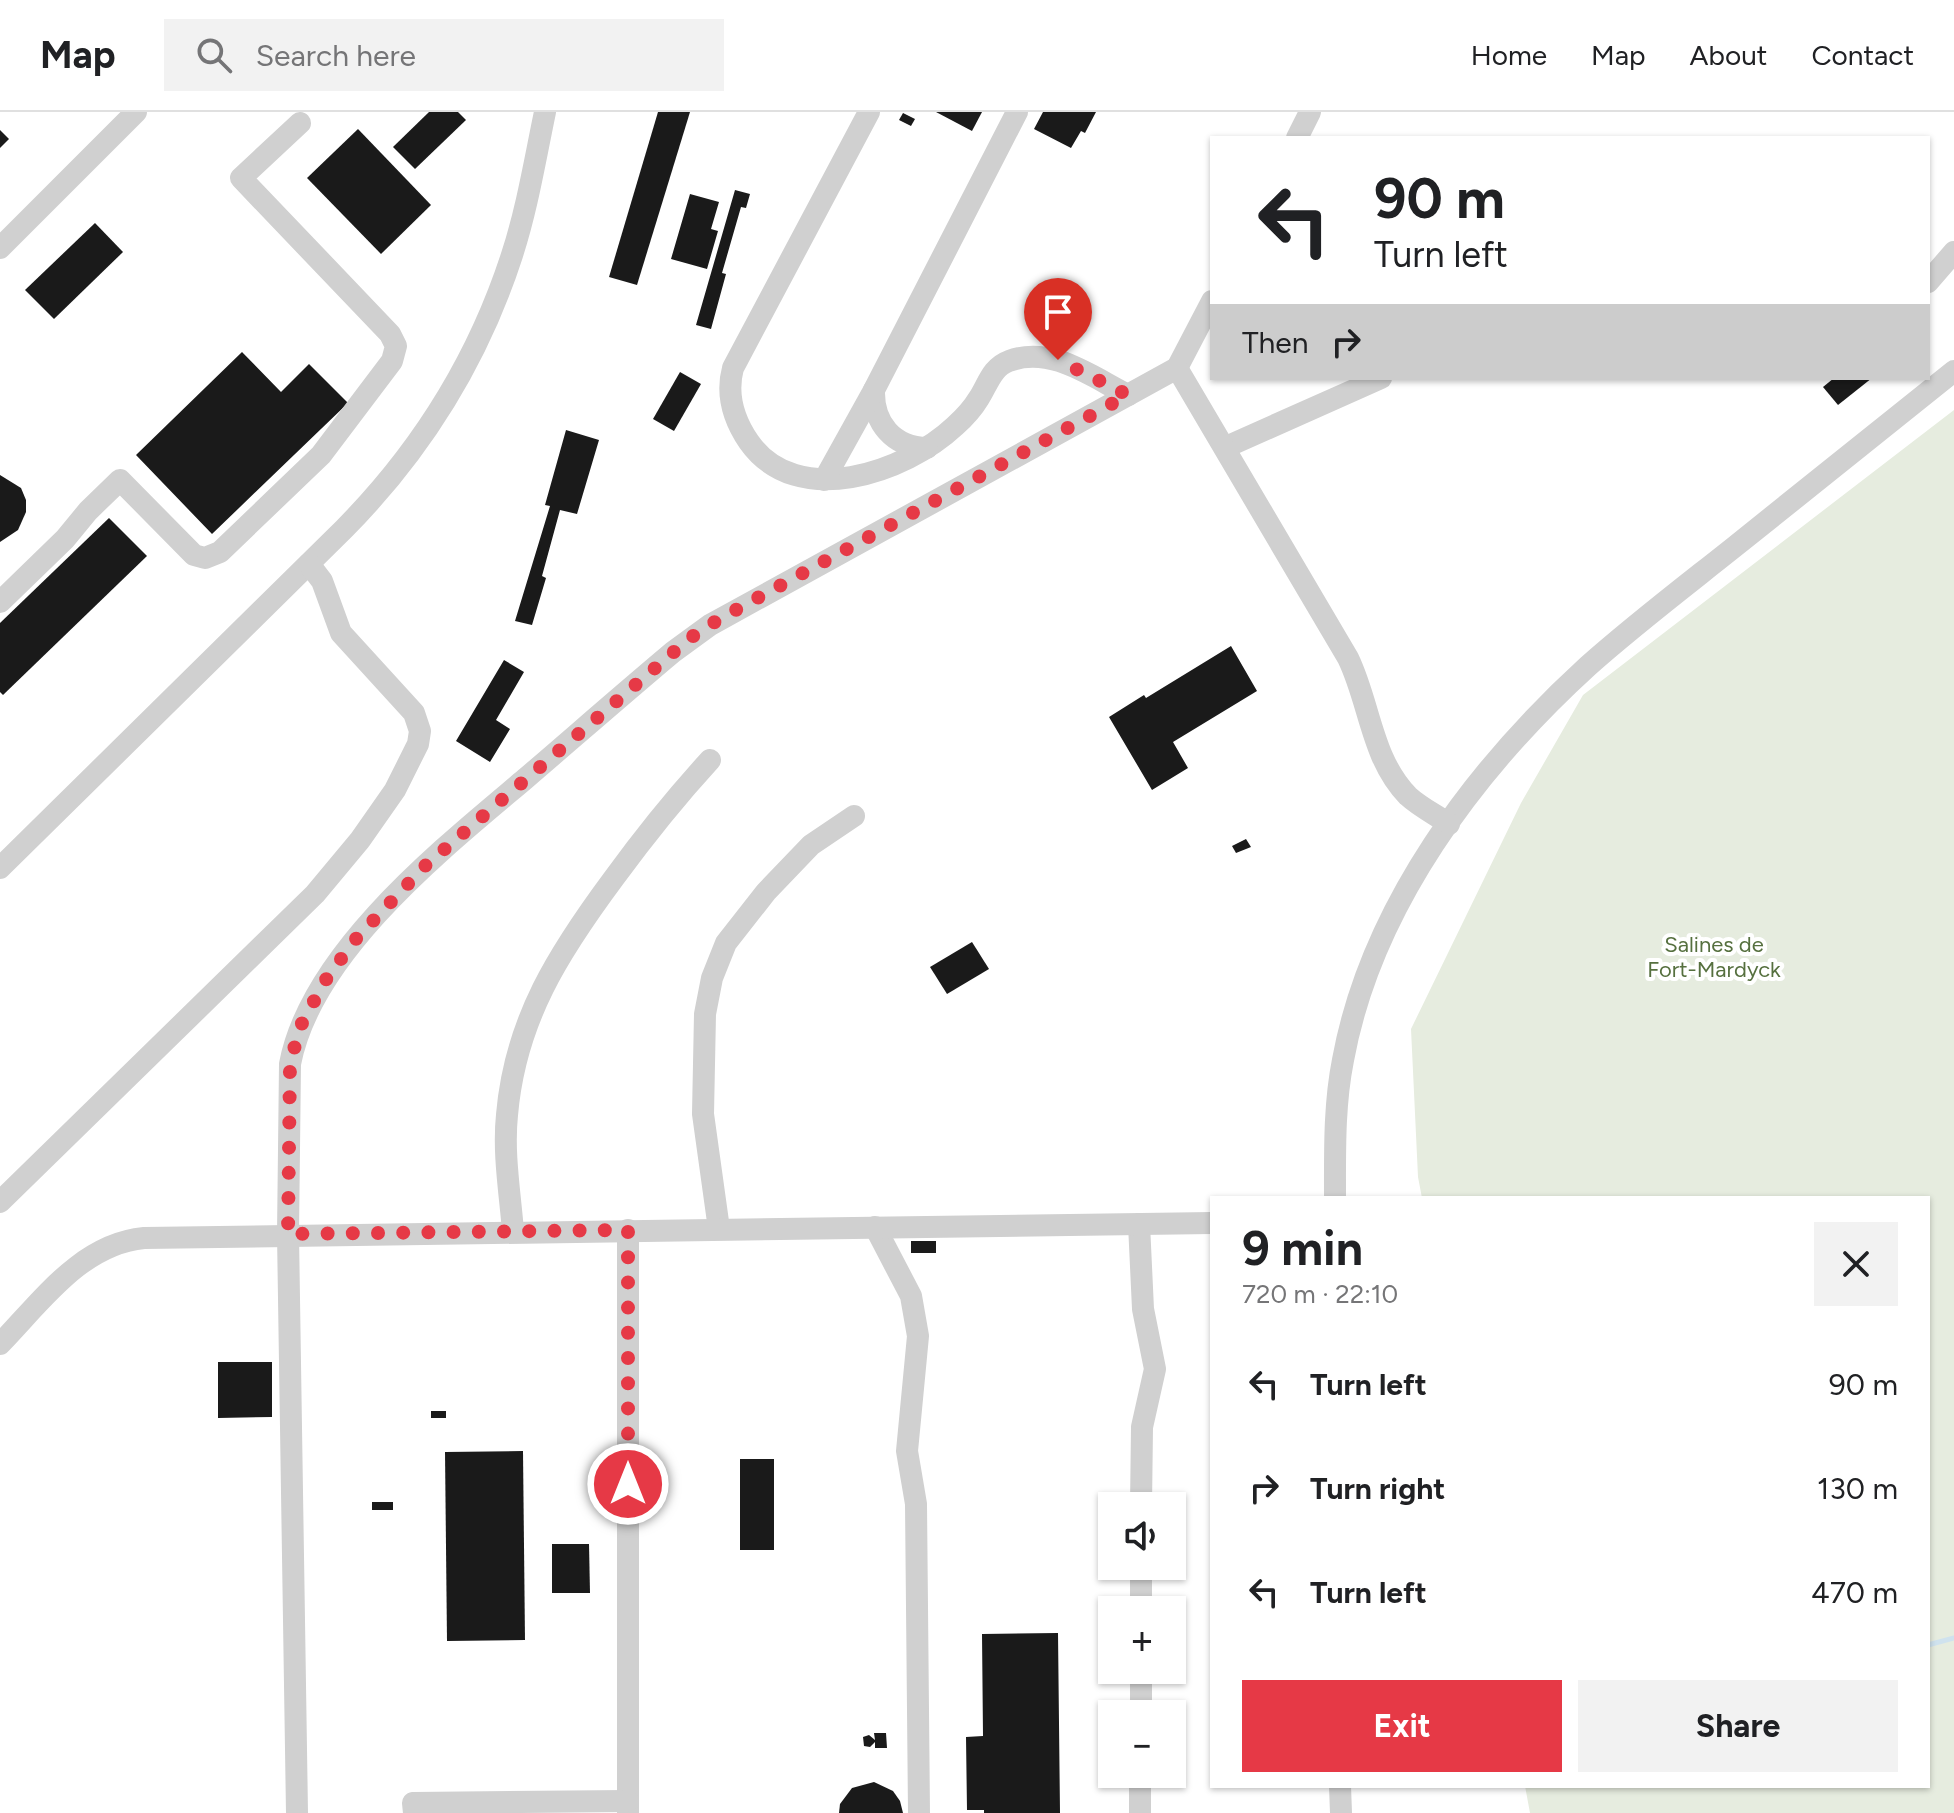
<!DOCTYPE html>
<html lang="en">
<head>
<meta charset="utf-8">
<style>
  :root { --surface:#fff; --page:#f2f2f2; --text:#202124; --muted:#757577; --line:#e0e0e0; --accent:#e63946 }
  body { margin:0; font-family:Figtree,sans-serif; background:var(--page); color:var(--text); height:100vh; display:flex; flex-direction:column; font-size:30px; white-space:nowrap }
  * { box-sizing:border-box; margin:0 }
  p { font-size:26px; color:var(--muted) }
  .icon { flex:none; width:44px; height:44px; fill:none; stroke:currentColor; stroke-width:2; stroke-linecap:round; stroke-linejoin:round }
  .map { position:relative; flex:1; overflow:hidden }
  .side { position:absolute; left:1210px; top:1084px; width:720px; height:592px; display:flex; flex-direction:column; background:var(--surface); border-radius:0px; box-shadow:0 2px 6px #0004 }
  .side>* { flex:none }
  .guide { position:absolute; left:1210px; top:24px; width:720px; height:244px; border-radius:0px; box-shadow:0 2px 6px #0004; background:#fff; color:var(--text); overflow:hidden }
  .buttons { position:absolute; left:1098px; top:1380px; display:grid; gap:16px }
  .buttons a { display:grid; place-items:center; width:88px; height:88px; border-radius:0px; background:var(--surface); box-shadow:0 2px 6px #0004; font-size:40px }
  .pin { position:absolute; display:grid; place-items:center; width:68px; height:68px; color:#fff; margin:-82px -34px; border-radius:50% 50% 50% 0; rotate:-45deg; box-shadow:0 0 8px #0007 }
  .pin .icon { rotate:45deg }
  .me { position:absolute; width:88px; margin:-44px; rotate:0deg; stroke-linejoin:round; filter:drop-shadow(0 0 6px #0008) }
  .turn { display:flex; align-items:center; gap:28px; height:168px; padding:0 32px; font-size:36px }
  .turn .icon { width:104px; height:104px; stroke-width:2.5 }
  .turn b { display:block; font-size:56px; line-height:68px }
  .then { display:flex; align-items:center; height:76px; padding:0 32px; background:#0003; gap:16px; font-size:30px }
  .round { display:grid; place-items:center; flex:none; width:84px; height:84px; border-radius:0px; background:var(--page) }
  .summary { display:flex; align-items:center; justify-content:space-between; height:136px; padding:0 32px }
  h1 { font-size:48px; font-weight:700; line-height:60px }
  .cta { display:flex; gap:16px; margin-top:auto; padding:16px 32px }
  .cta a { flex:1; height:92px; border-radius:0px; background:var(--accent); color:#fff; font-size:32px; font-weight:700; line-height:92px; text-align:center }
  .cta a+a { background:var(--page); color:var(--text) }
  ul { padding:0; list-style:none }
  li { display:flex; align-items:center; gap:24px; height:104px; padding:0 32px }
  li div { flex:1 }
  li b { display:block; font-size:30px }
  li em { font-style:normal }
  header { display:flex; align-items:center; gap:48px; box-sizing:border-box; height:112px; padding:0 40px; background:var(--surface); border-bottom:2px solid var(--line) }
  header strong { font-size:38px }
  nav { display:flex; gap:44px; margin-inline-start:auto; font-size:28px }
  .search { width:560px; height:72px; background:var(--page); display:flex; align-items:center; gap:20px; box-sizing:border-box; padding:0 28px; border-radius:0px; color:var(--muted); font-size:30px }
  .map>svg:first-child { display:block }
</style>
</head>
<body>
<header>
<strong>Map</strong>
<div class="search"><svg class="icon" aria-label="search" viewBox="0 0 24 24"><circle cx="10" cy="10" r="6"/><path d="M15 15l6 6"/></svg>Search here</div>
<nav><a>Home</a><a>Map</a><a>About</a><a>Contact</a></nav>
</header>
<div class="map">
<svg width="1954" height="1701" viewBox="0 0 1954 1701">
  <rect width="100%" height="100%" fill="#fff"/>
  <polygon fill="#e6ecdf" points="1954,298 1954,1701 1530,1701 1525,1674 1928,1674 1928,1086 1422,1086 1418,1065 1411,917 1521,691 1583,583"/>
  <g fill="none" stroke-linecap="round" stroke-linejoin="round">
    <polyline stroke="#cfe2ee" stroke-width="5" points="1928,1533 1954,1526"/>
  </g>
  <g fill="#1a1a1a">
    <polygon points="429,0 458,0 466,8 415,57 393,35"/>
    <polygon points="658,0 690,0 637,173 609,165"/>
    <polygon points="936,0 982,0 972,19"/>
    <polygon points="1043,0 1096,0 1085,21 1081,19 1071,36 1034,17"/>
    <polygon points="903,1 915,7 911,14 899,8"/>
    <polygon points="358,17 431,93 381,142 307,66"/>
    <polygon points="0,18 9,27 0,36"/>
    <polygon points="735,78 750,82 746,96 741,95 722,161 726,162 711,217 696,213"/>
    <polygon points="690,82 719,90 711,117 718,119 707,157 671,147"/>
    <polygon points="95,111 123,140 54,207 25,178"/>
    <polygon points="242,240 281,280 309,252 348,291 212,422 136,343"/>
    <polygon points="680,260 701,272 674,319 653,307"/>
    <polygon points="1834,266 1872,266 1838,293 1823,275"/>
    <polygon points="566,318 599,328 577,402 560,398 542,464 546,466 532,513 515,509 550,394 545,393"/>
    <polygon points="0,363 21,376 26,388 26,400 18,418 0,430"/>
    <polygon points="109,406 147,444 3,583 0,580 0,511"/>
    <polygon points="1231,534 1257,579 1173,630 1188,656 1152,678 1109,605 1144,583 1146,586"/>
    <polygon points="504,548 524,560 496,608 510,617 490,650 456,629"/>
    <polygon points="1246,727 1251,735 1236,741 1232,734"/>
    <polygon points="972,830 989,857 947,882 930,855"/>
    <rect x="911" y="1129" width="25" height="12"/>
    <polygon points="218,1250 272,1250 272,1305 218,1306"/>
    <rect x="431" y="1299" width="15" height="7"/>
    <polygon points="523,1339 525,1528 447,1529 445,1340"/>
    <rect x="740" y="1347" width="34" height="91"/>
    <rect x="372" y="1390" width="21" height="8"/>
    <polygon points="552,1432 589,1432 590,1481 552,1481"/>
    <polygon points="1058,1521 1060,1701 984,1701 984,1698 967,1698 966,1625 983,1624 982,1522"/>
    <polygon points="874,1621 886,1621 887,1636 875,1636 875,1630 870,1635 864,1634 863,1625 869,1623 875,1628"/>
    <polygon points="874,1670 893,1679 900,1689 903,1701 839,1701 840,1692 852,1676"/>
  </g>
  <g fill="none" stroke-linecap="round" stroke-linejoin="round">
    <g stroke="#d0d0d0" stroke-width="22">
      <path d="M869,0L733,256C726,282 734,308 749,330C797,398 905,361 955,314C964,306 973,296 979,286C988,272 992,255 1009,249C1051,233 1092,265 1128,283"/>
      <polyline points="1297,26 1310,0"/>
      <polyline points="0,136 136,0"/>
      <polyline points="1928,170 1954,140"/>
      <polyline points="1177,256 1212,189"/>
      <polyline points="1226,335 1381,266"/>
      <path d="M927,336C893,335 873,311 874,278L1017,0"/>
      <polyline points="824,368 874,278"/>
      <polyline points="0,490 65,427 88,399 120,368 194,443 205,446 220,440 321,343 392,249 396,234 390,222 241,66 300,11"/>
      <path d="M0,756L344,417C421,339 478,248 512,143C527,97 535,48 545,0"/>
      <path d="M1335,1086C1335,1040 1334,993 1343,948C1371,795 1475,657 1588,554C1634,513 1684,475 1733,436C1806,377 1880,318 1954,259"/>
      <polyline points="0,1090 315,782 360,728 395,678 418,632 420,619 414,601 341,521 322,469 309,452"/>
      <polyline points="1139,1112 1143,1197 1155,1257 1142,1315 1141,1394"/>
      <polyline points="875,1115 911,1184 918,1224 907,1339 916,1392 919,1701"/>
      <polyline points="719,1117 703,1002 705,902 712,866 726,831 766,780 811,733 854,704"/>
      <polyline points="628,1118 628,1701"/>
      <path d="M513,1119C510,1081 503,1041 507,1003C515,908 559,840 614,766C644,725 676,685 710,648"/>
      <path d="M0,1232C41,1190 81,1132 144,1126L1212,1111"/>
      <polyline points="1141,1498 1141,1454"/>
      <polyline points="1141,1602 1141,1558"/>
      <polyline points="1340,1674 1341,1701"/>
      <path d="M297,1701L288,1122L290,952C311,841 442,737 525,667C574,625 623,582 673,540L710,513L1177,256L1348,546C1370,591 1371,646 1408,684C1420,695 1436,703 1449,712"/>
      <polyline points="414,1701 413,1691 628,1689"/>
      <polyline points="1140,1701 1140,1662"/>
    </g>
  </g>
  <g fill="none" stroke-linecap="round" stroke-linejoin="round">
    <polyline stroke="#e63946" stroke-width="14" stroke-dasharray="0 25.2" points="628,1372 628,1118 288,1122 290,952 300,915 325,869 354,829 425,754 690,526 721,506 1128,283 1058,248"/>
  </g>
  <g text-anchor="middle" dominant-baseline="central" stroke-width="8" stroke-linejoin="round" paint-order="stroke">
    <g font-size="22" fill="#56703f" stroke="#fff">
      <text x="1714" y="832">Salines de<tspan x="1714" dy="25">Fort-Mardyck</tspan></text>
    </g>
  </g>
</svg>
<div class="buttons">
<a><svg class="icon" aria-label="sound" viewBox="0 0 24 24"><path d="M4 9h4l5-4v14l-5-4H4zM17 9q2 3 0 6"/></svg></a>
<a>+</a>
<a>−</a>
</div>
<div class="pin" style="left:1058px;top:248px;background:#d93025"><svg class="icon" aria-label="arrive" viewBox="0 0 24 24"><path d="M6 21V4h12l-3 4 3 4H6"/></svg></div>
<svg class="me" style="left:628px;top:1372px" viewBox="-20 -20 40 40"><circle r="17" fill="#e63946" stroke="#fff" stroke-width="3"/><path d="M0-11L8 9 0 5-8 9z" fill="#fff"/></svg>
<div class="guide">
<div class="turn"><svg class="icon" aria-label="left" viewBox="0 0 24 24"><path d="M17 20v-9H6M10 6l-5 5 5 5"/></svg><div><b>90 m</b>Turn left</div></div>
<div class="then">Then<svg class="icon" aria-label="right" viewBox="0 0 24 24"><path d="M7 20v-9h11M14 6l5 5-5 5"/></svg></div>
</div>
<section class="side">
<div class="summary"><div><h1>9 min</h1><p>720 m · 22:10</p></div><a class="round"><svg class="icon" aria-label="close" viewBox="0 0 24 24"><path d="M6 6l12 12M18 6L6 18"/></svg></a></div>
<ul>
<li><svg class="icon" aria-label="left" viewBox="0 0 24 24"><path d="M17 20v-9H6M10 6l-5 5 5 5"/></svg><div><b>Turn left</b></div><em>90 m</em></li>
<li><svg class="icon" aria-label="right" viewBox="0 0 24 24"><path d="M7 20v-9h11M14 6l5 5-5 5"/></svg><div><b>Turn right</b></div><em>130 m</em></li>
<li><svg class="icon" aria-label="left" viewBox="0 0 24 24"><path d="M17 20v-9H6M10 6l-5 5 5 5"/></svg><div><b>Turn left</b></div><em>470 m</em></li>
</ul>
<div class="cta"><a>Exit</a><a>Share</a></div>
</section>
</div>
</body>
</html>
